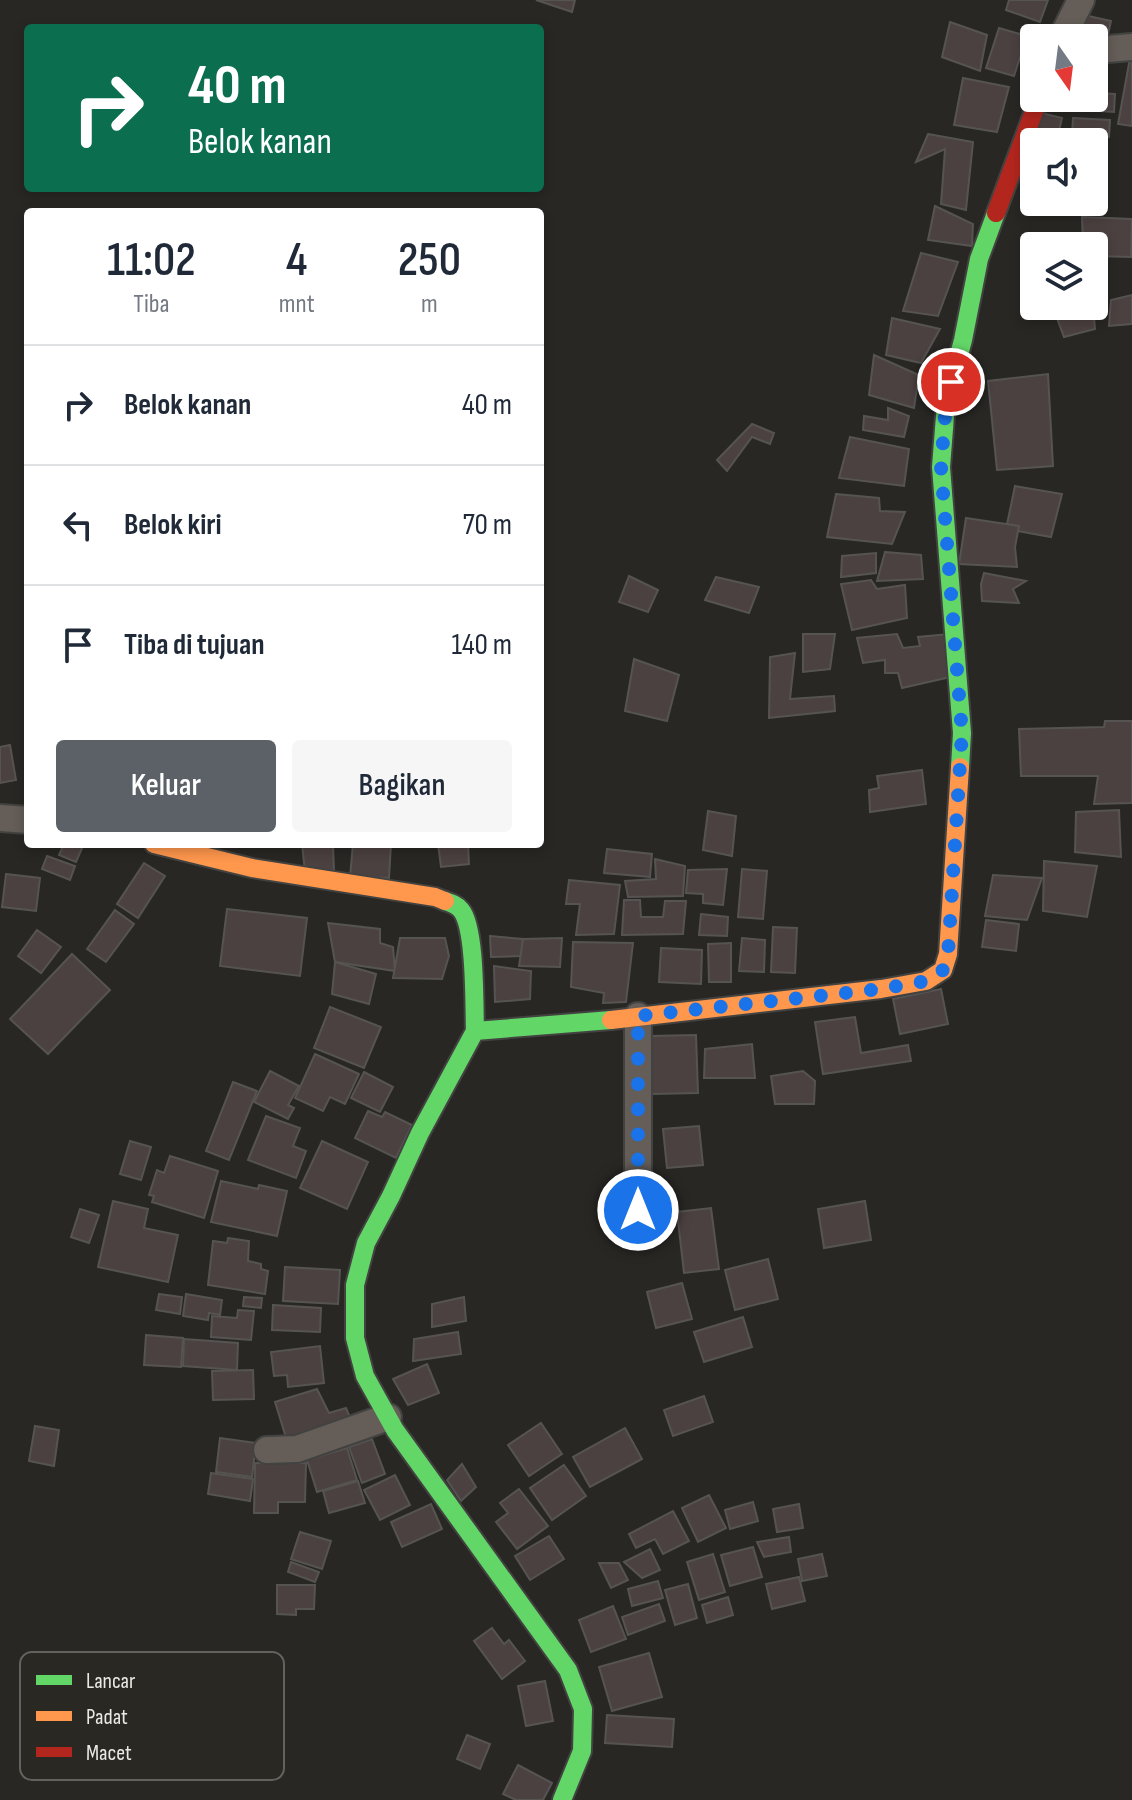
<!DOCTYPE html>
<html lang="id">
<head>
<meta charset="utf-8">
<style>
  :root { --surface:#fff; --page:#f6f6f7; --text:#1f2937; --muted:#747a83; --line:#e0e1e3; --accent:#5c6167 }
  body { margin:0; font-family:"Sofia Sans Condensed",sans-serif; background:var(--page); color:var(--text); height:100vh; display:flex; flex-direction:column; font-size:30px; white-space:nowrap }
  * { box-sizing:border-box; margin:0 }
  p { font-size:26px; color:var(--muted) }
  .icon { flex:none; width:44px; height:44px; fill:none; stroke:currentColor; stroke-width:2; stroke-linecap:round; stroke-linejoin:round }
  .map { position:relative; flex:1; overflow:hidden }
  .side { position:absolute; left:24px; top:208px; width:520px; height:640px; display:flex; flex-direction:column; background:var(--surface); border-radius:8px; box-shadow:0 4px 12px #0003 }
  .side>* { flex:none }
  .guide { position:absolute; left:24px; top:24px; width:520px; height:168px; border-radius:8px; box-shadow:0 4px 12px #0003; background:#0b6e4f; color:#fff; overflow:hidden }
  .needle { width:52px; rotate:166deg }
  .tools { position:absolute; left:1020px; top:24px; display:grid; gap:16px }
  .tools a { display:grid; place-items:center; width:88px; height:88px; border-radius:8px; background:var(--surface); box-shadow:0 4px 12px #0003; font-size:40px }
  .pin { position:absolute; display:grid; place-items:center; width:68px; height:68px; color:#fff; margin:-34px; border:4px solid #fff; border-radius:50%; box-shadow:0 2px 8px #0007 }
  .me { position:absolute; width:88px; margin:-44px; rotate:0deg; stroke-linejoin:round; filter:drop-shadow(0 0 6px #0008) }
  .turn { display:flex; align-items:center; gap:28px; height:168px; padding:0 32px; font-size:36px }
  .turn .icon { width:104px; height:104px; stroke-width:2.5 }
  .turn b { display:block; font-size:56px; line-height:68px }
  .eta { display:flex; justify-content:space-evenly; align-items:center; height:136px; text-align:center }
  .eta b { font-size:48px; font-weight:600; line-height:56px }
  .action { display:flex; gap:16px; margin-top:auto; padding:16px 32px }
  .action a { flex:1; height:92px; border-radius:8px; background:var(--accent); color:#fff; font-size:32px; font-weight:600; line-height:92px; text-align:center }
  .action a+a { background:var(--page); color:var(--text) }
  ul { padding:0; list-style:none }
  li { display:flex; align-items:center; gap:24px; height:120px; padding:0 32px; border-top:2px solid var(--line) }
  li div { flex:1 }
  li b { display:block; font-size:30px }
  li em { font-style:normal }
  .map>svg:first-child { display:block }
</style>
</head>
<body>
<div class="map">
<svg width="1132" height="1800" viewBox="0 0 1132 1800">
  <rect width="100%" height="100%" fill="#282724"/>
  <g fill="#4b4140" stroke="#565452" stroke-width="2">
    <polygon points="536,0 575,0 572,12"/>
    <polygon points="1009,0 1048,0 1040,22 1006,10"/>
    <polygon points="1084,15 1111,21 1106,43 1094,38 1079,37"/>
    <polygon points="950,22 987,35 980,71 942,57"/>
    <polygon points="999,28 1027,36 1014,76 986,68"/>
    <polygon points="1130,58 1132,59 1132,126 1118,124"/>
    <polygon points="963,78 1009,87 997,132 954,125"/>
    <polygon points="1094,93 1115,94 1114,112 1085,110 1086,98 1094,98"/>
    <polygon points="1037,112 1062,118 1057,139 1031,132"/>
    <polygon points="1073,118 1110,120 1109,137 1072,134"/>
    <polygon points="928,134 973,142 966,210 941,204 945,149 916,162"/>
    <polygon points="935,206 973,224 972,246 928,240"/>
    <polygon points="1082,217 1132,219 1131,257 1094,256 1094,246 1083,246"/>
    <polygon points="921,253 958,262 938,316 903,311"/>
    <polygon points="1132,295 1132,324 1109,326 1111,300"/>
    <polygon points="1093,306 1095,329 1064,337 1055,313"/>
    <polygon points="892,318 940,329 921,363 886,355"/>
    <polygon points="874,355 919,375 914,408 869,395"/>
    <polygon points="1048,374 1053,466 997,470 988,381"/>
    <polygon points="888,408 909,416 904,437 863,430 864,416 888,420"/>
    <polygon points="752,424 774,433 770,444 752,437 727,471 717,460"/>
    <polygon points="850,437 909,449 904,486 839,478"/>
    <polygon points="1015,486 1062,494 1051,537 1006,529"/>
    <polygon points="836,494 879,498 880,511 905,512 892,544 827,537"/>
    <polygon points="966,518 1019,526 1015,547 1017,567 959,564"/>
    <polygon points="885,552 921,555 923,579 877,581"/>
    <polygon points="876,553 876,573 841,577 842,556"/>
    <polygon points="984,573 1026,581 1013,589 1019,603 982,601 981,584"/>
    <polygon points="629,576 658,590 648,612 619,602"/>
    <polygon points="716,577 759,587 749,613 705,600"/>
    <polygon points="871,580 877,589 905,585 907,618 852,630 841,584"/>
    <polygon points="803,634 835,634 830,669 803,672"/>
    <polygon points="897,634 903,648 920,646 918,637 949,634 955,676 902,688 898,673 885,673 885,660 863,663 857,638"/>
    <polygon points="795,653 790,699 834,696 835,711 769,718 770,657"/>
    <polygon points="634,659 679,675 667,721 625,711"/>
    <polygon points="1105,721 1132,721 1132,803 1094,804 1098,776 1021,776 1019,729 1104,727"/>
    <polygon points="10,745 16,780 0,783 0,747"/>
    <polygon points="922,770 926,804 870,812 869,790 879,788 877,776"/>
    <polygon points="1119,810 1121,857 1075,852 1076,812"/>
    <polygon points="708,811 736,816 732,856 703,850"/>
    <polygon points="64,844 78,844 83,846 76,862 59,855"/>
    <polygon points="302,844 333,844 334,872 305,872"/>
    <polygon points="353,844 391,844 389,878 350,877"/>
    <polygon points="438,844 468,844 469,864 441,867"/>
    <polygon points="607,849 652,854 650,877 604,873"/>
    <polygon points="47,856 75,866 70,880 42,869"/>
    <polygon points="655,859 685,866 683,896 628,897 625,881 656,879"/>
    <polygon points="1044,861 1097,866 1087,917 1043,911"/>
    <polygon points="144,863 165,876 138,918 117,904"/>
    <polygon points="727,869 723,905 703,903 703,894 686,893 688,870"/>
    <polygon points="742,869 767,871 763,919 738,917"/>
    <polygon points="6,874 40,878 36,911 2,907"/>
    <polygon points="993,875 1042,878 1027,920 985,916"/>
    <polygon points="569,880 620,885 614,934 576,935 580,904 566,904"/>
    <polygon points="624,900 640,900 641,917 663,917 665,901 686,901 683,934 622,935"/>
    <polygon points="227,909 307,918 300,976 220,966"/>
    <polygon points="115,910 134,924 106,962 87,949"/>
    <polygon points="701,914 728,917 727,936 699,935"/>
    <polygon points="986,920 1019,924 1016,951 982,947"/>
    <polygon points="328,923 380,929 380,943 393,947 395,971 335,962"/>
    <polygon points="773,927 797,928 795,973 771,972"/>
    <polygon points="37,930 61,947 41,973 18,956"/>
    <polygon points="490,936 523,939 522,956 491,957"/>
    <polygon points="400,938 445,938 449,956 442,979 393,978"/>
    <polygon points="562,938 560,967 519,966 523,939"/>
    <polygon points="742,938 765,940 764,972 739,971"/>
    <polygon points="573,942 633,943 626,1002 603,1003 604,993 571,987"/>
    <polygon points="731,943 731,982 709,982 708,944"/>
    <polygon points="661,948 702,950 701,984 659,982"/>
    <polygon points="72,954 110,990 48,1054 10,1019"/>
    <polygon points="335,962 376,974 369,1004 332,994"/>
    <polygon points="494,966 531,971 530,999 495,1002"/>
    <polygon points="941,989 948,1024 900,1034 893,999"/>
    <polygon points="330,1007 381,1027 364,1068 314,1048"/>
    <polygon points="855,1017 861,1053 908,1045 911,1061 823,1074 815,1022"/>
    <polygon points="696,1035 698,1093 652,1094 650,1036"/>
    <polygon points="752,1044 755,1078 704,1078 705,1049"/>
    <polygon points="315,1054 359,1074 345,1104 330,1097 323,1111 295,1098"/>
    <polygon points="270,1071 299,1086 288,1105 294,1108 288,1119 254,1102"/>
    <polygon points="803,1071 815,1081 814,1104 775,1104 771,1076"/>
    <polygon points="364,1072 393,1087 380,1112 351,1098"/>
    <polygon points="233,1082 257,1091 229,1160 206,1151"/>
    <polygon points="368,1111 382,1117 385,1112 412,1125 396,1158 355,1138"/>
    <polygon points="266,1116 300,1128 293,1146 306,1151 296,1178 248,1160"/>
    <polygon points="699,1126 703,1165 667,1168 663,1129"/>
    <polygon points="130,1141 151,1147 141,1180 120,1174"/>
    <polygon points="322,1141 368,1162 347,1209 300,1188"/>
    <polygon points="170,1156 218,1171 204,1218 152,1202 154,1196 149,1195 157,1170 164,1173"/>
    <polygon points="221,1181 258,1189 259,1185 287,1191 277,1236 211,1222"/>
    <polygon points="113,1201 148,1209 144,1228 178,1235 168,1282 98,1267"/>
    <polygon points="865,1201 871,1240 824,1248 818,1209"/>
    <polygon points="711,1208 719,1269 684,1273 677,1212"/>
    <polygon points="80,1209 99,1215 89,1243 71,1237"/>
    <polygon points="228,1238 249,1241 248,1261 261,1264 261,1269 268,1271 265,1294 208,1285 213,1241 227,1243"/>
    <polygon points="768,1259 778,1299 735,1310 725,1270"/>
    <polygon points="285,1267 340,1270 338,1304 283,1301"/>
    <polygon points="682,1283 692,1319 656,1328 647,1292"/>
    <polygon points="159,1294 182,1297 180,1314 156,1310"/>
    <polygon points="186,1294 222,1300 220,1315 209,1313 208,1320 183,1316"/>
    <polygon points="244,1297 262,1298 261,1308 243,1306"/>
    <polygon points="464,1297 466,1321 432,1327 432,1304"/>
    <polygon points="273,1305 321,1308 320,1332 272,1330"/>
    <polygon points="238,1310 254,1311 251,1340 211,1337 212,1316 237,1318"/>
    <polygon points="743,1317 752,1347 704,1362 694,1332"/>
    <polygon points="458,1332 461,1354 413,1361 414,1339"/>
    <polygon points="146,1335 183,1338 181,1367 144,1365"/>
    <polygon points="184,1339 238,1343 237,1370 183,1366"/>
    <polygon points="320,1346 324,1383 288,1387 287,1375 274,1376 271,1352"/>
    <polygon points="427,1364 439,1393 408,1405 393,1379"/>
    <polygon points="253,1370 254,1399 213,1400 212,1371"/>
    <polygon points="317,1389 329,1413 346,1408 352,1422 287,1441 275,1402"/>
    <polygon points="704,1396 713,1422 673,1436 664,1410"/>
    <polygon points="541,1423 562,1454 529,1476 508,1445"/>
    <polygon points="35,1426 59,1430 54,1466 29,1461"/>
    <polygon points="625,1428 642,1459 590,1487 573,1457"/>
    <polygon points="220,1438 256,1443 252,1477 216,1472"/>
    <polygon points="372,1439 385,1474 362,1483 349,1447"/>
    <polygon points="347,1448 357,1480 317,1492 307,1460"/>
    <polygon points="255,1463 306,1463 305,1502 278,1502 278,1513 254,1513"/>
    <polygon points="462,1464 476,1487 461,1501 447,1480"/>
    <polygon points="564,1465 586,1496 552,1520 530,1488"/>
    <polygon points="211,1473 253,1479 250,1501 208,1494"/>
    <polygon points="395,1475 410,1505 380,1520 364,1490"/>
    <polygon points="358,1481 365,1503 329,1513 323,1491"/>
    <polygon points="519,1489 548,1526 517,1549 496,1522 508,1513 500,1503"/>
    <polygon points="709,1495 726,1528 698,1542 682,1508"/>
    <polygon points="753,1502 758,1521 730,1529 725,1510"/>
    <polygon points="431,1504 442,1529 402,1547 391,1522"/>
    <polygon points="799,1504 803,1528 777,1532 773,1509"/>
    <polygon points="673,1511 689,1541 663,1554 655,1539 636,1548 629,1534"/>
    <polygon points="300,1532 331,1541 322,1569 291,1559"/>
    <polygon points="549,1536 564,1559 530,1580 515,1556"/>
    <polygon points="789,1537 791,1552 764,1557 757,1542"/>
    <polygon points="753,1547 762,1577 730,1586 721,1555"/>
    <polygon points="650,1549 660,1570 642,1578 624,1562"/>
    <polygon points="713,1554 725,1592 699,1600 687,1562"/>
    <polygon points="822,1554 827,1576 802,1581 798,1559"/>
    <polygon points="291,1562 319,1572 315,1582 288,1572"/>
    <polygon points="599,1563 619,1563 628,1580 611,1588"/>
    <polygon points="799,1577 805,1601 772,1609 766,1584"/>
    <polygon points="658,1581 663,1598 632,1606 628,1589"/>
    <polygon points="688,1584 697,1618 675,1625 665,1590"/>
    <polygon points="277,1585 315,1585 314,1609 296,1609 296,1615 277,1614"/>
    <polygon points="728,1597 733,1615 707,1623 702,1605"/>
    <polygon points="659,1604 665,1621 628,1635 622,1617"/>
    <polygon points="613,1606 626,1639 591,1652 579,1620"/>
    <polygon points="492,1628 504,1644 509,1640 525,1661 502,1679 474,1641"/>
    <polygon points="649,1653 662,1697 612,1711 599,1667"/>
    <polygon points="545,1681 553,1721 526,1726 518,1686"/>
    <polygon points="607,1715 674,1719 672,1747 605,1743"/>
    <polygon points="467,1735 490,1744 480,1769 457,1759"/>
    <polygon points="518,1765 552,1783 543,1800 516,1800 503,1794"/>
  </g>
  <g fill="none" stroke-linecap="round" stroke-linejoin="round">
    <defs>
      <g id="street">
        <polyline points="1062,38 1081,0"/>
        <polyline points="1094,47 1108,49 1132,47"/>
        <polyline points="0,818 28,820"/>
        <polyline points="638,1016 638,1210"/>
        <polyline points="267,1450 297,1449 388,1417"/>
      </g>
      <g id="fast">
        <polyline points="960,767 962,733 941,467 946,403 963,340 979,259 996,213"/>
        <path d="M445,901C451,903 457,905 461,910C476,928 474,1006 475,1031"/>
        <polyline points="562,1800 582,1751 583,1709 568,1670 395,1430 365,1376 355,1338 355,1285 366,1243 391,1196 420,1133 475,1031 611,1020"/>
      </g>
      <g id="slow">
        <polyline points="154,844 252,868 435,897 445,901"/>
        <polyline points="611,1020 881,989 926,981 943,970 948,954 960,767"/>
      </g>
      <polyline id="jam" points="996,213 1039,98"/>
    </defs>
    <use href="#street" stroke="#424240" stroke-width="30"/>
    <use href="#fast" stroke="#424240" stroke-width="22"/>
    <use href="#slow" stroke="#424240" stroke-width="22"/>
    <use href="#jam" stroke="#424240" stroke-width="22"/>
    <use href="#street" stroke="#645d58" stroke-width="26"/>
    <use href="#fast" stroke="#63d668" stroke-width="18"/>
    <use href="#slow" stroke="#ff974d" stroke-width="18"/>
    <use href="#jam" stroke="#b3261e" stroke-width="18"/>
  </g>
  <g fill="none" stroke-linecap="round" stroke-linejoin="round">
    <polyline stroke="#1a73e8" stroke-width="14" stroke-dasharray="0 25.2" points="638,1210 638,1016 881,989 926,981 943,970 948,954 962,733 941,467 946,403 951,382"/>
  </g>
  <rect x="20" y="1652" width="264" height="128" rx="12" fill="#2a2822" stroke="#64625c" stroke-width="2"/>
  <rect x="36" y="1675" width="36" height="10" fill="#63d668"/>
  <rect x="36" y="1711" width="36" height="10" fill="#ff974d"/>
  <rect x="36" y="1747" width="36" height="10" fill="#b3261e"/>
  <g font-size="22" fill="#eae9e5">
    <text x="86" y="1688">Lancar</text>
    <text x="86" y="1724">Padat</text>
    <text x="86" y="1760">Macet</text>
  </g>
</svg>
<div class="tools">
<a><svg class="needle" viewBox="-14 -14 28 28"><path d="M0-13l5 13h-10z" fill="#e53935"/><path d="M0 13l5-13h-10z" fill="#747a83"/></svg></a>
<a><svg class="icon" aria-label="sound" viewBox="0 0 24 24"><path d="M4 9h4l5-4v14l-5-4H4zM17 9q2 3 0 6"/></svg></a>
<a><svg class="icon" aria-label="layers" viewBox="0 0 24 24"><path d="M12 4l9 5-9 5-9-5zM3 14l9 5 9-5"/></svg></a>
</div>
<div class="pin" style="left:951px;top:382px;background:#d93025"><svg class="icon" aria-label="arrive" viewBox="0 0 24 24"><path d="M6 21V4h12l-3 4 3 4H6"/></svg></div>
<svg class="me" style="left:638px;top:1210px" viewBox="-20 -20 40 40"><circle r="17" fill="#1a73e8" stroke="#fff" stroke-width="3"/><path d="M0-11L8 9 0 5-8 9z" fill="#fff"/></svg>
<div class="guide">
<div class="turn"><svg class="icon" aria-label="right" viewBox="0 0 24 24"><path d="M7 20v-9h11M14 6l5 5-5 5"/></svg><div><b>40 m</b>Belok kanan</div></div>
</div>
<section class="side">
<div class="eta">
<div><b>11:02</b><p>Tiba</p></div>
<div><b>4</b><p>mnt</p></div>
<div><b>250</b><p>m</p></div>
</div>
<ul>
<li><svg class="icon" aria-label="right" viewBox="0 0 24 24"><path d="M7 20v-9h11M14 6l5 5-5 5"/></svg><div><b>Belok kanan</b></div><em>40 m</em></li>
<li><svg class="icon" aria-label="left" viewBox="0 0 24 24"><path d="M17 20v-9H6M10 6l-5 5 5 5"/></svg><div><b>Belok kiri</b></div><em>70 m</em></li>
<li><svg class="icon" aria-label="arrive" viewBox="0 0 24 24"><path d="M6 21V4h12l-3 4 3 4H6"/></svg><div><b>Tiba di tujuan</b></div><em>140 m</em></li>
</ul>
<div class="action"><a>Keluar</a><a>Bagikan</a></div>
</section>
</div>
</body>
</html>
